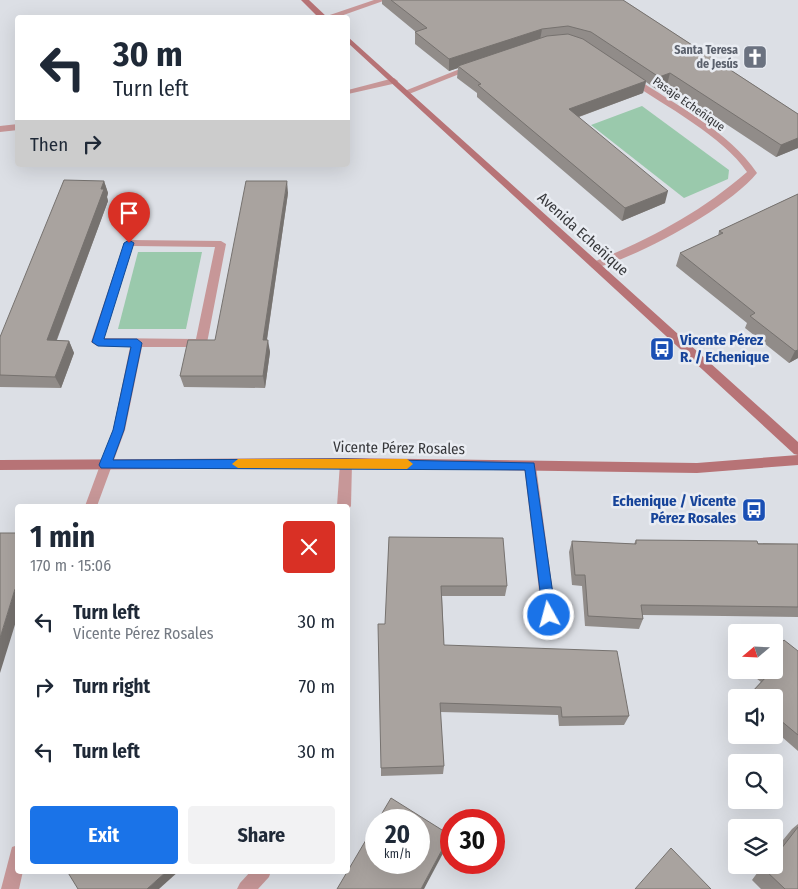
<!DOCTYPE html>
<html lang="en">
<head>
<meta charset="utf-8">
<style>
  :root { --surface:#fff; --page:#f2f2f3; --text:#1f2937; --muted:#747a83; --accent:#1a73e8 }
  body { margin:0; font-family:"Fira Sans Condensed",sans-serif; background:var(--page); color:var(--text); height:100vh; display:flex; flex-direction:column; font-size:19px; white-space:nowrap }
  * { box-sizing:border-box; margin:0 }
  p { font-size:16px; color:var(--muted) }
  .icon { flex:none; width:28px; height:28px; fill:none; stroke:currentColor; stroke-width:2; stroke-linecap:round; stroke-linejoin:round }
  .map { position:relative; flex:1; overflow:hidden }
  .side { position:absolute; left:15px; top:504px; width:335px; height:370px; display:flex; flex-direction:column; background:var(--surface); border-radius:5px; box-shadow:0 5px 20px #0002 }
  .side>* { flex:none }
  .top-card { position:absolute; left:15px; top:15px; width:335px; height:152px; border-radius:5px; box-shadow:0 5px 20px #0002; background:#fff; color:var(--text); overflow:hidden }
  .needle { width:32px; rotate:251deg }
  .tools { position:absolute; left:728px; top:624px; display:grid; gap:10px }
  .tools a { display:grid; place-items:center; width:55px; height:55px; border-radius:5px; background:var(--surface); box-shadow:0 5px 20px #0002; font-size:25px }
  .speed { position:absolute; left:365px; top:809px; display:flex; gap:10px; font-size:25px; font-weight:700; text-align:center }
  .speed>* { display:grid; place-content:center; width:65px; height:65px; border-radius:50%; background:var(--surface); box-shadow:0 5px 20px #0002; line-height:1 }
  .speed small { font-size:12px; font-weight:400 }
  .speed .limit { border:8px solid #d22; background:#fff; color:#111 }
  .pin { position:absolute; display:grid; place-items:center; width:42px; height:42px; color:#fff; margin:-51px -21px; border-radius:50% 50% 50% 0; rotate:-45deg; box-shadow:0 0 5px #0007 }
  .pin .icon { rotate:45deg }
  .me { position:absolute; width:55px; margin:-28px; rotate:353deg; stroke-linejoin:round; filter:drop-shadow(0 0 4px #0008) }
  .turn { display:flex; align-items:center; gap:18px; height:105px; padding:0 15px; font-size:22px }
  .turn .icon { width:65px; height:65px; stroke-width:2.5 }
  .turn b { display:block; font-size:35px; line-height:42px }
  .then { display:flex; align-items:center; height:48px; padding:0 15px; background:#0003; gap:10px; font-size:19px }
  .round { display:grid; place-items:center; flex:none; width:52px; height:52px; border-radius:5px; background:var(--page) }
  .headline { display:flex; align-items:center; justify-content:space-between; height:85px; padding:0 15px }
  h1 { font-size:30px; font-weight:700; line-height:38px }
  .action { display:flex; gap:10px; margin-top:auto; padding:10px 15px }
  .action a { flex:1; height:58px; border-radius:5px; background:var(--accent); color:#fff; font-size:20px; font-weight:700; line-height:58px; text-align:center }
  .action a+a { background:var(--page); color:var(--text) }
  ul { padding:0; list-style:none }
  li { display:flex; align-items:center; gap:15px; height:65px; padding:0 15px }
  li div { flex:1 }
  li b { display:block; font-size:19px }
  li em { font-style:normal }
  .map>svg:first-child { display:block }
</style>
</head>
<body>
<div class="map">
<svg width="798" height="889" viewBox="0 0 798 889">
  <rect width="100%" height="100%" fill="#dcdfe5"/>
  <g fill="#9ac9ac">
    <polygon points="642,106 729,170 728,179 684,198 591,125"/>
    <polygon points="138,252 202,252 186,329 118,329"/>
  </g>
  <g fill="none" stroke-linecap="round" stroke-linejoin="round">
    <g fill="#c79798" fill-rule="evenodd">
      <polygon points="374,0 386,0 335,18 321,18"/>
      <polygon points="470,65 477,67 409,94 402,92"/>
      <path d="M628,77H634C674,104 730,132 757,173C727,209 640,256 595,268L591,267V263C648,240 700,213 747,172C724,137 664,105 628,81Z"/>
      <polygon points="394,78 398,81 397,83 348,94 348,90"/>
      <polygon points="18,124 18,130 0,132 0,126"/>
      <path d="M129,240L221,241L226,244L207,343L201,347H142L125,430L97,506H85L113,430L130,347L97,346L91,342L124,243ZM133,246L215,247L196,339L104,338Z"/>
      <polygon points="346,458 350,459 352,463 351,506 348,510 348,506 337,506 340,463 342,459"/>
      <polygon points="530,461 535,462 536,466 556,615 554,620 549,622 544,620 542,615 524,466 525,462"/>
      <polygon points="18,845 18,871 23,871 19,889 1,889 12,847"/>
      <polygon points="251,871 271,871 269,877 258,889 237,889 240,883"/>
    </g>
    <g fill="#b77376" fill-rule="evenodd">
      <polygon points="301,0 309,0 328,18 319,18"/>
      <polygon points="348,37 798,442 798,465 697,473 346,468 0,470 0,460 346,458 697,463 798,455 794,454 348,43"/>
    </g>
  </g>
  <g fill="#918c89">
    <polygon points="382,0 623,0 798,114 798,148 776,157 667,85 656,89 646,82 643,93 579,117 665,203 622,221 477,97 477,93 457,78 458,68 449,71 415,44 415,32 416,32 382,4"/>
    <polygon points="104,181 108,193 107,197 108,201 57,340 69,341 74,353 61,388 0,387 0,337"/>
    <polygon points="288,193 267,340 270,352 265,388 184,387 180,376 215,340"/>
    <polygon points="798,194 798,358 789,363 745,328 747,323 676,266 680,253 718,236 719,231"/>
    <polygon points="389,537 507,586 505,596 442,596 444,645 629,716 624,725 559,726 558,715 440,712 444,766 443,774 381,776 381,768"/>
    <polygon points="636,540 798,544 798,617 643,615 643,619 639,629 585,626 582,586 572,585 569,552 572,541 634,544"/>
    <polygon points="798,651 798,751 774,730 774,698 747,698 761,682 752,675 756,670 774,670"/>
    <polygon points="798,824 798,889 761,889 752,880 763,865 774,865 774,851 792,829"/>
  </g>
  <g fill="#76726f">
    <polygon points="542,29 540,40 458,66 458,68 449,71 449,59"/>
    <polygon points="670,73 667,85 656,89 659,77"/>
    <polygon points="646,81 643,93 567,121 569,109"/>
    <polygon points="798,138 798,148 776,157 781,145"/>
    <polygon points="104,181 108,193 107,197 108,201 52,352 47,340"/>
    <polygon points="287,181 288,193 265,352 263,340"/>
    <polygon points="668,191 665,203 622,221 625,208"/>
    <polygon points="268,340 270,352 265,388 263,376"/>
    <polygon points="69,341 74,353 61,388 55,377"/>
    <polygon points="798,350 798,358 789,363 795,351"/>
    <polygon points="15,589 18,592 18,615 0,673 0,638"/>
    <polygon points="450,835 449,842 424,889 421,889"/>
    <polygon points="167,871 179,871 159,889 147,889"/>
  </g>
  <g fill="#a9a39f" stroke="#76726f">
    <polygon points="391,0 623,0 798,114 798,138 781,145 670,73 659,77 591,32 568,26 542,29 449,59 415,32 427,28"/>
    <polygon points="568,34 583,39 646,81 569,109 668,191 625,208 478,85 481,84 458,66 547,36"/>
    <polygon points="64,180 104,181 101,189 104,189 47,340 69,341 55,377 0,375 0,337"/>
    <polygon points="246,181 287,181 263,340 268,340 263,376 180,376 188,340 215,340"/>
    <polygon points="798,194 798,350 795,351 750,316 755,313 680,253 723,233 719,231"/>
    <polygon points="0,533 17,533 16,535 18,535 18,589 15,589 0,638"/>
    <polygon points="389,537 503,538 507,586 441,586 444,645 617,651 629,716 562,717 561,707 440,703 444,766 381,768 378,624 385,624"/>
    <polygon points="636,540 757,541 758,544 798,544 798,607 641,605 643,619 588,616 585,575 575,575 572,541 636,544"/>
    <polygon points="784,640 798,651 798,735 774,715 774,698 754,698 750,694 769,674 764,670 774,670 774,651"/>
    <polygon points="391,798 450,835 421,889 337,889 376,823 376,862 419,862 419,820 378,820"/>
    <polygon points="798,827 798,889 785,889 765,870 768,865 774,865 774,858"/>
    <polygon points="671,848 711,889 635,889"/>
    <polygon points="67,871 167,871 147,889 78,889"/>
  </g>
  <polygon fill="#1a73e8" stroke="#114b97" points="129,240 134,243 104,339 137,339 142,343 124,430 113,460 346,459 534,463 556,615 554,620 545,620 543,615 525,470 101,468 99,465 113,430 131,347 98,346 92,342 124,243"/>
  <polygon fill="#f59e0b" points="238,459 407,459 413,464 407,469 238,468 232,464"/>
  <defs>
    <symbol id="church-square" viewBox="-11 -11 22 22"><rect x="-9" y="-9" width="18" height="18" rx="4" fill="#6b7280" stroke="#e9ecf2"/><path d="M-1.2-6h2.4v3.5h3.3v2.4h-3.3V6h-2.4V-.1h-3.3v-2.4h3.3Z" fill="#fff"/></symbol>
    <symbol id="bus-square" viewBox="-11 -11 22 22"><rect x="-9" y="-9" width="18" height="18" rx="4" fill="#1a4fb4" stroke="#e9ecf2"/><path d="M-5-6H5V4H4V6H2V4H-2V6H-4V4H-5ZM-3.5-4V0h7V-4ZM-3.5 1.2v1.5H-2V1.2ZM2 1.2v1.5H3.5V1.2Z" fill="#fff"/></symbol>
  </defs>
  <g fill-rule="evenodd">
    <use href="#church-square" x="741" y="43" width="28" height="28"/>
    <use href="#bus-square" x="648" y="335" width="28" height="28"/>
    <use href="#bus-square" x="740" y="496" width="28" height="28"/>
  </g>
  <g text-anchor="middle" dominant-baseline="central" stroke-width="5" stroke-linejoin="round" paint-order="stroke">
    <g font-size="12" font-weight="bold" fill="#5b616d" stroke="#e9ecf2" text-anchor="end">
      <text x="738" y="50">Santa Teresa<tspan x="738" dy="14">de Jesús</tspan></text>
    </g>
    <g font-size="12" fill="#36373a" stroke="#e9ecf2">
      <text transform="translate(689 104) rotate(35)">Pasaje Echeñique</text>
    </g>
    <g font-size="15" fill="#36373a" stroke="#e9ecf2">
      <text transform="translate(583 234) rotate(42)">Avenida Echeñique</text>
      <text transform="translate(399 448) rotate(1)">Vicente Pérez Rosales</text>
    </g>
    <g font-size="15" font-weight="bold" fill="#164399" stroke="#e9ecf2" text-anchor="start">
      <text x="680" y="340">Vicente Pérez<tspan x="680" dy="17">R. / Echenique</tspan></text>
      <text x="736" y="501" text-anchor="end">Echenique / Vicente<tspan x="736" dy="17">Pérez Rosales</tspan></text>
    </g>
  </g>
</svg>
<div class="tools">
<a><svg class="needle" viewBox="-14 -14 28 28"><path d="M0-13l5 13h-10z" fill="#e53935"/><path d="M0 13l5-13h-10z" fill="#747a83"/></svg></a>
<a><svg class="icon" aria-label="sound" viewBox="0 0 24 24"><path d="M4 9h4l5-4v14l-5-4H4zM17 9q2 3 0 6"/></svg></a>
<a><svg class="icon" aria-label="search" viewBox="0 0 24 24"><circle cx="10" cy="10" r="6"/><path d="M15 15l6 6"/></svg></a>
<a><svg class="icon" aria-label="layers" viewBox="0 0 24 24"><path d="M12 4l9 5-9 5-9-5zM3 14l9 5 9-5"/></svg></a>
</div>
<div class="speed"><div>20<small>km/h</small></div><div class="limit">30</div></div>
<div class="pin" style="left:129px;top:243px;background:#d93025"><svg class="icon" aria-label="arrive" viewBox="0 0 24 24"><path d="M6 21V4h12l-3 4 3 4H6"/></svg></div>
<svg class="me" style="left:549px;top:615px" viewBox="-20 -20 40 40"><circle r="17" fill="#1a73e8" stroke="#fff" stroke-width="3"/><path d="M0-11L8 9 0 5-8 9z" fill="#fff"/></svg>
<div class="top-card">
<div class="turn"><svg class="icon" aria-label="left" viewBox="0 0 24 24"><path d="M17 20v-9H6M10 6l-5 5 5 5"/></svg><div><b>30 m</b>Turn left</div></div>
<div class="then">Then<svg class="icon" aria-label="right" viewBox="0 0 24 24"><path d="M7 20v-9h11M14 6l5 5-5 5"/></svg></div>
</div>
<section class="side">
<div class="headline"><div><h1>1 min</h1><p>170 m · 15:06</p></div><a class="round" style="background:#d93025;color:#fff"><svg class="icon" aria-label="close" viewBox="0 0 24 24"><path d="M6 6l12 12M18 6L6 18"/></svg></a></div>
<ul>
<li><svg class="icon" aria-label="left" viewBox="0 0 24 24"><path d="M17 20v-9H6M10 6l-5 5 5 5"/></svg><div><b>Turn left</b><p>Vicente Pérez Rosales</p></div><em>30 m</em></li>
<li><svg class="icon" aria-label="right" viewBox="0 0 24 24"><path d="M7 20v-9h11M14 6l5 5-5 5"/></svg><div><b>Turn right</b></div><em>70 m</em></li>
<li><svg class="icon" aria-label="left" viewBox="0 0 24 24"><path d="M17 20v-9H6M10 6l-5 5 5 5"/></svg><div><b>Turn left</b></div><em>30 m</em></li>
</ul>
<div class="action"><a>Exit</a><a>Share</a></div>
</section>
</div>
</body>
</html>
